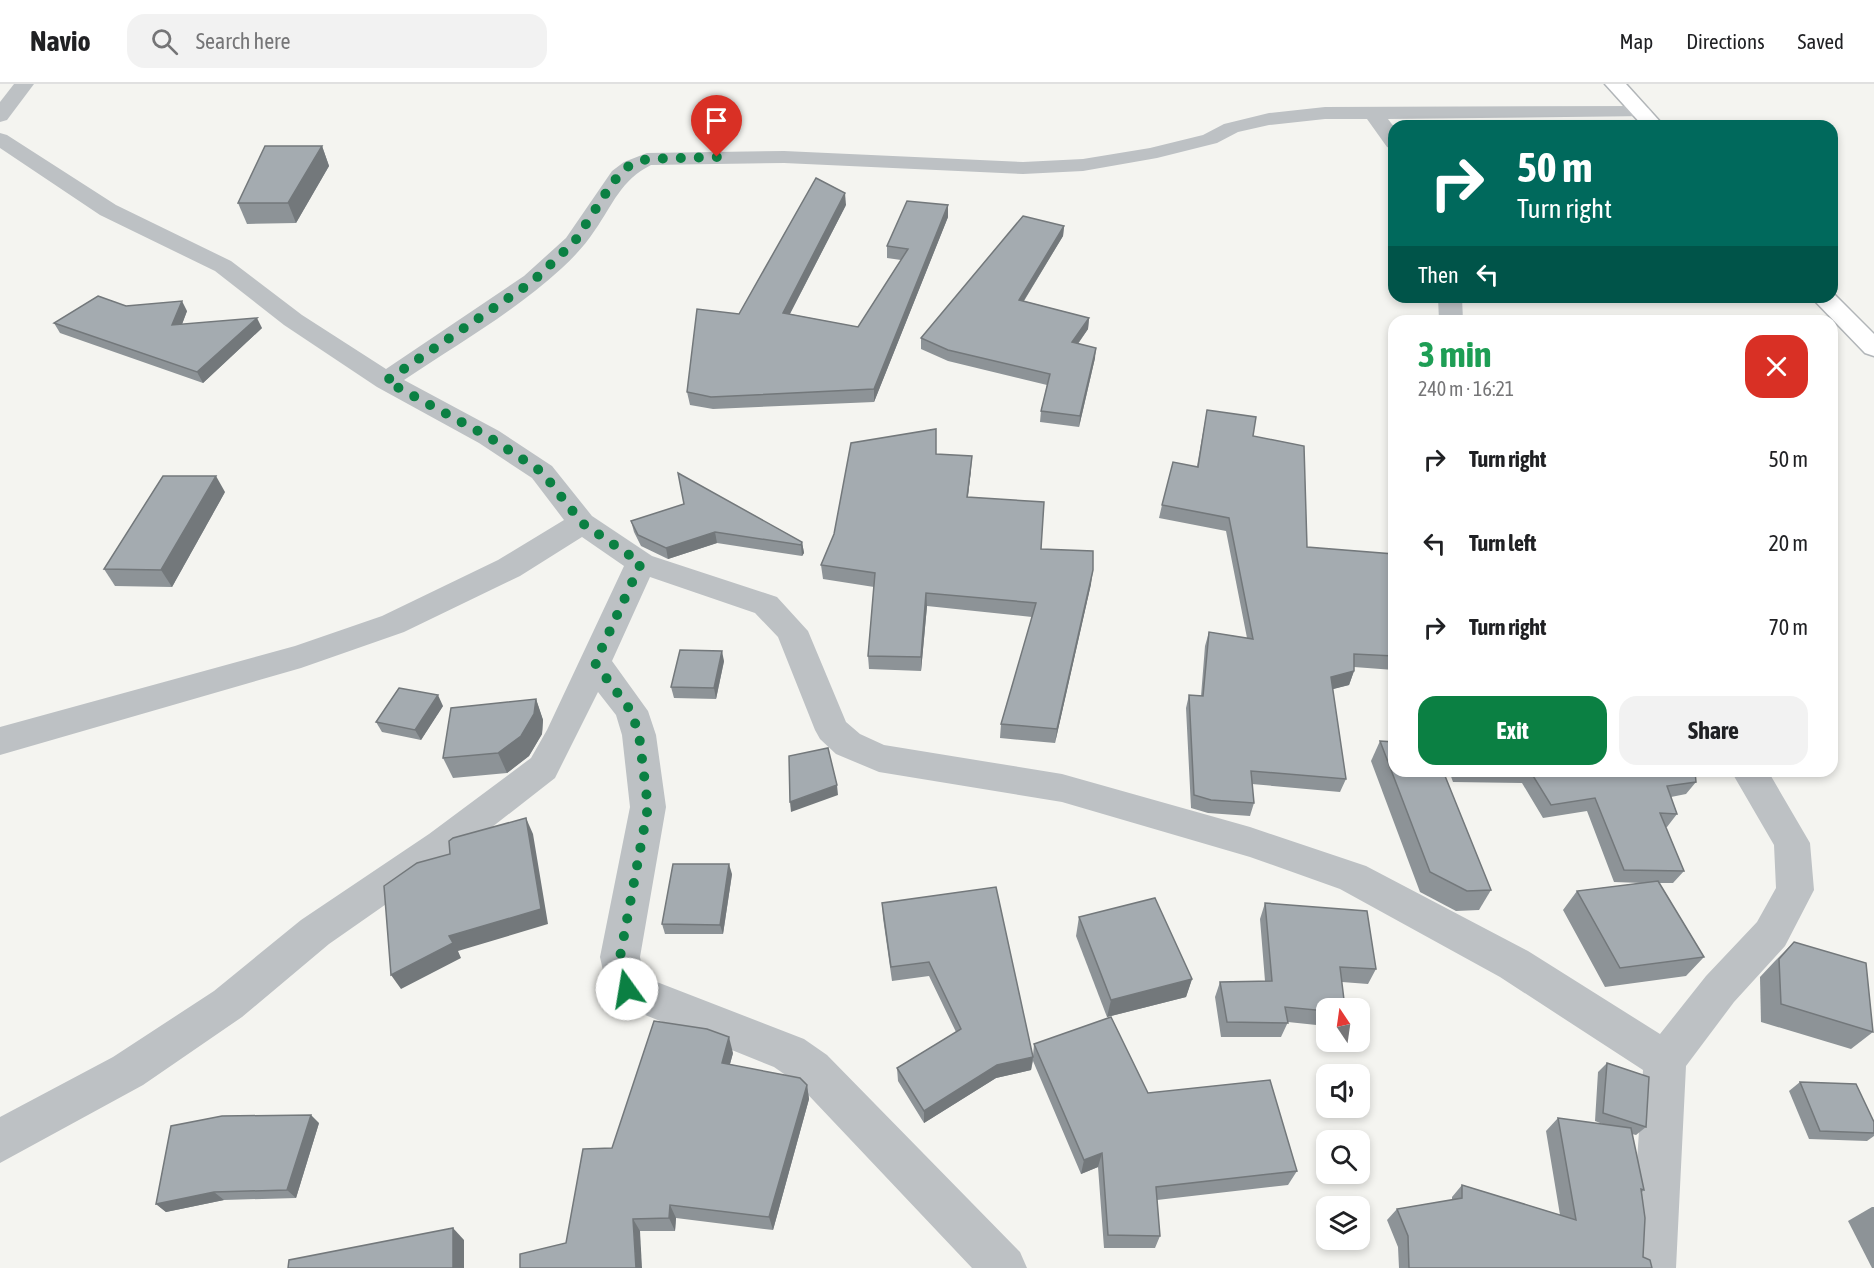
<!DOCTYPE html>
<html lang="en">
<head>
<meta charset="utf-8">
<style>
  :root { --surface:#fff; --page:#f2f2f2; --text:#202124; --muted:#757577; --line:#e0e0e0; --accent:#0b8043 }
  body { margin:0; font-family:"Asap Condensed",sans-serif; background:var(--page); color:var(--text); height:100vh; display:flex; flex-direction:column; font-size:22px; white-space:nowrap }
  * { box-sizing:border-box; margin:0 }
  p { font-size:20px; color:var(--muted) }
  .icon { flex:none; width:33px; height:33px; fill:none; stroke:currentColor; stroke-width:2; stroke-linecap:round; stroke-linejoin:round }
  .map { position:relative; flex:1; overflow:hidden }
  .drawer { position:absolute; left:1388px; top:231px; width:450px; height:462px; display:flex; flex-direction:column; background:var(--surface); border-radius:18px; box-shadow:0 3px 9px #0003 }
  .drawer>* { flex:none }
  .banner { position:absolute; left:1388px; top:36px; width:450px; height:183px; border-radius:18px; box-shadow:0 3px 9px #0003; background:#00695c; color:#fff; overflow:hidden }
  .needle { width:39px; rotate:347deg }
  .buttons { position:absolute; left:1316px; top:914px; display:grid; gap:12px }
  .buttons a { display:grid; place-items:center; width:54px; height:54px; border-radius:12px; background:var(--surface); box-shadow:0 3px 9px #0003; font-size:30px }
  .pin { position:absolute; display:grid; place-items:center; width:51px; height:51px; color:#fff; margin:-62px -26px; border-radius:50% 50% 50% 0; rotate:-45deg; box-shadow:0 0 6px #0007 }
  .pin .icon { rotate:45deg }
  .me { position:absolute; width:66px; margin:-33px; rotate:347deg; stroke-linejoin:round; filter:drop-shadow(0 0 4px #0008) }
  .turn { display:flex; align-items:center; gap:21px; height:126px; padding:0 30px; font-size:27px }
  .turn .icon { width:78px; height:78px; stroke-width:2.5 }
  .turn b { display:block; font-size:42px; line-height:51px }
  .then { display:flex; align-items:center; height:57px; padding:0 30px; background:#0003; gap:12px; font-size:22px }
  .round { display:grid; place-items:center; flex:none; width:63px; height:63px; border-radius:18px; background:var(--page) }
  .summary { display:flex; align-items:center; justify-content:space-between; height:102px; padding:0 30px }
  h1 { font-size:36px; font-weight:700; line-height:45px; color:#1e9e55 }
  .primary-button { display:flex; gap:12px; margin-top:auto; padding:12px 30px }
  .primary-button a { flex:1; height:69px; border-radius:18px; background:var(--accent); color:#fff; font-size:24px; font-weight:700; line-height:69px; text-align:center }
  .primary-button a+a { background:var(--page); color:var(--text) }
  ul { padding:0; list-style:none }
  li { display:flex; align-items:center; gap:18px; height:84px; padding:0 30px }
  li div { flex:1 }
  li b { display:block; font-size:22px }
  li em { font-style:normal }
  header { display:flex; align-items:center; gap:36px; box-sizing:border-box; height:84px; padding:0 30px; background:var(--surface); border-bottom:2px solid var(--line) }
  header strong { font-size:28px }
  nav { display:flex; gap:33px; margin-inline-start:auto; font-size:21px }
  .search { width:420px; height:54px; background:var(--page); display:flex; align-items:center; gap:15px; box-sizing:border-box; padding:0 21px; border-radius:18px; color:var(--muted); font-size:22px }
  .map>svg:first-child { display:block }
</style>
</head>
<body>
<header>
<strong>Navio</strong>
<div class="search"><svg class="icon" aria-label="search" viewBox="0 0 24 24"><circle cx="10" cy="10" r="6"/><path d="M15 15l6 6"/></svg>Search here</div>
<nav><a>Map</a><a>Directions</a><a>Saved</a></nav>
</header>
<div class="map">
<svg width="1874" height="1184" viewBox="0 0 1874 1184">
  <rect width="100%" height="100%" fill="#f4f4f0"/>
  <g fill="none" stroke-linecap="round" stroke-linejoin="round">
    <defs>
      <g id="major">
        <polygon points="1605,0 1626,0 1664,42 1643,42"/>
        <polygon points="1832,208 1874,250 1874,272 1865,269 1811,213 1832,213"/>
      </g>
    </defs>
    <use href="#major" stroke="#b1b5b8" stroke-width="3"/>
    <g fill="#bdc1c4" fill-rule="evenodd">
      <polygon points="14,0 34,0 7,36 0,38 0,18"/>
      <path d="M1642,22L1649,24L1652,28L1649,32L1388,35L1394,43V65L1387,63L1367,35H1325L1269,41L1238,48L1217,59L1157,74L1083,87L1023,90L784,79L651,81C621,96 613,120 595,146C586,160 574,173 562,184C514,228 458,260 404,296L499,347L552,382L592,432L652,472L777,513L808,547L846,638L860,650L884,661L1062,690L1250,743L1366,782L1528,867L1660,950L1706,892L1757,838L1776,804L1774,761L1731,687H1768L1810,759L1814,806L1785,862L1734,918L1686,982L1676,1184H1630L1643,986L1500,893L1340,805L1250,773L1062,718L879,688L836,670L820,655L815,646L778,553L755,529L650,493L612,577L648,627L656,651L666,723L640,873L644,893L804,955L827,971L1020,1168L1027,1184H972L797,999L774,983L613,918L607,905L600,873L630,723L622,651L616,631L598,608L555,694L455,772L329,860L242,933L143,1001L0,1079V1033L113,973L214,907L301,836L429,750L531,674L547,646L624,482L582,453L520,492L404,548L301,584L0,671V643L295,562L382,532L498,476L564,436L532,394L479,359L377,303L284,241L215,187L100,131L0,64V49L7,51L116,121L231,177L302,231L386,285L524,192L566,154L612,87L624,78L647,69L784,67L1023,78L1083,75L1150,64L1203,51L1224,40L1269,29L1325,23Z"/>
      <polygon points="1438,213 1462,213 1463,237 1439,237"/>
    </g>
    <use href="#major" fill="#fff" fill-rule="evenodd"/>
  </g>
  <g fill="#8d9397">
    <polygon points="322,62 329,82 296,139 247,140 238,119"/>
    <polygon points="846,121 790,230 858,243 901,176 887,174 887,162 948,121 948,133 874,318 713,325 690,321 687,308 739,230"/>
    <polygon points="1064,142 1063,152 1024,217 1089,234 1088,245 1078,260 1095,274 1079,343 1040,338 1041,327 1047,301 948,277 921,265 921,254"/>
    <polygon points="126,222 187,227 182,240 262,244 203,299 60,249 54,239"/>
    <polygon points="1207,326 1253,352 1307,463 1394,470 1394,586 1354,583 1354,587 1349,601 1332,605 1346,695 1340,708 1252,700 1254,719 1250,732 1208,729 1191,724 1186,624 1189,611 1201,612 1205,562 1209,548 1247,554 1226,447 1159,434 1162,421 1197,382"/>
    <polygon points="936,370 971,386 968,413 1091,500 1055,659 1000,654 1001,640 1032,533 927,522 921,587 869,585 868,572 874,503 823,495 821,481"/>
    <polygon points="225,408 172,503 115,502 104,485"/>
    <polygon points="631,437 802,458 804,469 802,472 717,459 668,475 641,462 634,448"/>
    <polygon points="724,577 716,615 674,614 671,603"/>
    <polygon points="536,615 543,636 542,650 529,672 507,689 453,694 443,674"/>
    <polygon points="443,622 421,656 382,648 376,638"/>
    <polygon points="1380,657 1491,806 1479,826 1456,827 1420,808 1371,677"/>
    <polygon points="1449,687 1695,687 1696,698 1686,710 1671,713 1677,730 1667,743 1665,743 1684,787 1673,799 1659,799 1704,873 1686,892 1605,903 1563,826 1577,807 1642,799 1614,798 1587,727 1543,734 1522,699 1453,698"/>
    <polygon points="732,790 723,850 665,850 662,840"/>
    <polygon points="882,819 1033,972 1034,960 1148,1009 1297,1087 1288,1101 1157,1116 1160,1152 1155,1164 1104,1164 1098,1083 1081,1090 1033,977 1031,986 996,994 924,1039 898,997 897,984 956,948 929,892 892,897 883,834"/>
    <polygon points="1265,819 1376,885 1368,900 1342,898 1326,924 1326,942 1288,938 1281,953 1221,953 1215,913 1220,898 1265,897 1260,835"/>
    <polygon points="1079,833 1192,895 1186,913 1107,933 1076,852"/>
    <polygon points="1794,858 1873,948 1851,965 1761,938 1760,893 1775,877"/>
    <polygon points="733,969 730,980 807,1001 809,1015 773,1146 676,1134 675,1147 640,1147 566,1159 612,1064"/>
    <polygon points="1607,979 1646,1043 1636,1051 1632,1050 1644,1106 1642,1108 1643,1173 1652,1184 1399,1184 1398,1163 1387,1136 1397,1125 1452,1116 1452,1113 1462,1101 1560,1131 1546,1047 1558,1034 1605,1041 1595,1037 1598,988"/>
    <polygon points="1800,998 1874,1038 1874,1052 1867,1057 1809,1055 1789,1007"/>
    <polygon points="319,1039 296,1114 224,1116 166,1128 156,1120"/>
    <polygon points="1872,1123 1874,1123 1874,1184 1872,1184 1848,1137"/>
  </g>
  <g fill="#73787b">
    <polygon points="322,62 329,82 296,139 288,119"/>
    <polygon points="845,109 846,121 784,241 783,229"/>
    <polygon points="948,121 948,133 874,318 874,305"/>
    <polygon points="1064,142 1063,152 1018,226 1019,216"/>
    <polygon points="182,217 187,227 178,251 172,241"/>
    <polygon points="257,234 262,244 203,299 197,288"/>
    <polygon points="1089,234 1088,245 1071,269 1072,258"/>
    <polygon points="1096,264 1095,274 1079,343 1080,332"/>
    <polygon points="972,372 971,386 966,426 967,413"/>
    <polygon points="216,392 225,408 172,503 161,486"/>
    <polygon points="715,448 717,459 668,475 666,464"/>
    <polygon points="802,458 804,469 802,472 801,461"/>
    <polygon points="1093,486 1091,500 1055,659 1057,645"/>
    <polygon points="926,509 927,522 921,587 921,573"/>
    <polygon points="722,567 724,577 716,615 714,604"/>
    <polygon points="1354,587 1349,601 1326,607 1331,593"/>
    <polygon points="438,611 443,622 421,656 415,646"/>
    <polygon points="536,615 543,636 542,650 529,672 507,689 498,669"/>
    <polygon points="837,701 838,711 791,728 790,718"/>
    <polygon points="526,734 533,750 548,840 458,867 461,874 401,905 391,891 449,852"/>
    <polygon points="729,780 732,790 723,850 720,841"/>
    <polygon points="1192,895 1186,913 1107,933 1111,916"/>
    <polygon points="729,953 733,969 726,994 722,979"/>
    <polygon points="1033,973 1031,986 996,994 924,1039 924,1027 997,981"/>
    <polygon points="807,1001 809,1015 773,1146 769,1133"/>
    <polygon points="311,1031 319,1039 296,1114 287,1106"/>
    <polygon points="1102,1069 1098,1083 1081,1090 1084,1076"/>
    <polygon points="214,1108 224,1116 166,1128 156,1120"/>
    <polygon points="670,1121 676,1134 675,1147 669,1134"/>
    <polygon points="633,1135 640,1147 642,1184 636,1184"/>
    <polygon points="453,1144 464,1156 464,1184 453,1184"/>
  </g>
  <g fill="#a4abb0" stroke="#73787b" stroke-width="1.5">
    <polygon points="265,62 322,62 288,119 238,119"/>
    <polygon points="816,94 845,109 783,229 858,243 908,165 887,162 907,117 948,121 874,305 711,313 687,308 697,225 739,230"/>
    <polygon points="1023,132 1064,142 1019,216 1089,234 1072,258 1096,264 1080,332 1041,327 1050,290 948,266 921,254"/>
    <polygon points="98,212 126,222 182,217 172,241 257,234 197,288 54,239"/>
    <polygon points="1207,326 1256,333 1253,352 1304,362 1307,463 1394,470 1394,572 1354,570 1354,587 1331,593 1346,695 1251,687 1254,719 1211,716 1194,711 1189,611 1203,612 1209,548 1253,555 1229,434 1162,421 1173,378 1198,383"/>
    <polygon points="936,345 936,370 972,372 967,413 1044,418 1041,465 1093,467 1093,486 1057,645 1001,640 1036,519 926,509 921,573 868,572 875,489 821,481 834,450 851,359"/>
    <polygon points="678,389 802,458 801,461 715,448 666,464 638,451 631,437 684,420"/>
    <polygon points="163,392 216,392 161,486 104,485"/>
    <polygon points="680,566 722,567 714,604 671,603"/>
    <polygon points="399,604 438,611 415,646 376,638"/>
    <polygon points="536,615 534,630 521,652 498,669 443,674 451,624"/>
    <polygon points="1380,657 1394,658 1394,687 1443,687 1491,806 1467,807 1430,788"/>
    <polygon points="828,664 837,701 790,718 789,672"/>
    <polygon points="1530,687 1695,687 1696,698 1667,702 1677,730 1660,729 1684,787 1624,786 1595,714 1551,721"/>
    <polygon points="526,734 541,825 449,852 453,859 391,891 384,802 417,779 450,770 449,757 453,754"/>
    <polygon points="673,780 729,780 720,841 662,840"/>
    <polygon points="1658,797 1704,873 1620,884 1577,807"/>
    <polygon points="996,803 1033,973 997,981 924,1027 897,984 961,945 929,878 891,883 882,819"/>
    <polygon points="1155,814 1192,895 1111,916 1079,833"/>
    <polygon points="1265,819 1367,827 1376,885 1340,883 1345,924 1326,924 1326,927 1285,923 1288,939 1227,938 1220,898 1272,897"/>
    <polygon points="1794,858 1866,879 1873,948 1781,920 1779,875"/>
    <polygon points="1111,933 1148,1009 1270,996 1297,1087 1156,1103 1160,1152 1108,1151 1102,1069 1084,1076 1034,960"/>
    <polygon points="654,937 707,945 729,953 722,979 800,994 807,1001 769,1133 670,1121 669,1134 633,1135 636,1184 520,1184 520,1170 566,1159 583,1065 612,1064"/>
    <polygon points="1607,979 1649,993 1646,1043 1603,1029"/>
    <polygon points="1800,998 1856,1000 1874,1038 1874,1049 1820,1047"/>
    <polygon points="311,1031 287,1106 214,1108 156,1120 171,1042 222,1032"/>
    <polygon points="1558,1034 1631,1044 1644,1106 1641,1105 1645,1134 1643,1173 1650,1176 1652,1184 1409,1184 1408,1152 1397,1125 1462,1114 1462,1101 1576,1136"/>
    <polygon points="453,1144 453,1184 288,1184 289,1176"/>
  </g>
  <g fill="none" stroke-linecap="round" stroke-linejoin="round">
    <polyline stroke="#0b8043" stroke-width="10" stroke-dasharray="0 18" points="627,905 620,873 648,723 639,651 631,627 595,579 641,479 582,439 542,388 489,353 386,297 532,198 575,157 613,98 627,83 647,75 717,73"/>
  </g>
</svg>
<div class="buttons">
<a><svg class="needle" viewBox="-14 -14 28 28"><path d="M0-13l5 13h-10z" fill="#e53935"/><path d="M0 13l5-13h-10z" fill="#757577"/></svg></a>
<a><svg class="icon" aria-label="sound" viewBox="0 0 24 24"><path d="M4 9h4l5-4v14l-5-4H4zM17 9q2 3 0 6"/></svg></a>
<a><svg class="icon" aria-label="search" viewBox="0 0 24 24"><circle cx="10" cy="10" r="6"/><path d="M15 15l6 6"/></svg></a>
<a><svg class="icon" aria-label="layers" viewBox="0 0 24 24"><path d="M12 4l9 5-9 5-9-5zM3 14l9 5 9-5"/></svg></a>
</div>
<div class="pin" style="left:717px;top:73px;background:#d93025"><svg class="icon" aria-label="arrive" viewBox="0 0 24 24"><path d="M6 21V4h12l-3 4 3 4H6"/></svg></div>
<svg class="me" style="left:627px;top:905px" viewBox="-20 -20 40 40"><circle r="19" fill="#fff"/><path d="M0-13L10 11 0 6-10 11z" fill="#0b8043"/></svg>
<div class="banner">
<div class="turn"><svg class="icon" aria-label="right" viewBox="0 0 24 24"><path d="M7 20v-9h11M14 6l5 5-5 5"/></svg><div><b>50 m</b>Turn right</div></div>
<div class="then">Then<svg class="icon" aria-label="left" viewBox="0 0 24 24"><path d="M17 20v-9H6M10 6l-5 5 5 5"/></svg></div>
</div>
<section class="drawer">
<div class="summary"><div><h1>3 min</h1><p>240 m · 16:21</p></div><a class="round" style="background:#d93025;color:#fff"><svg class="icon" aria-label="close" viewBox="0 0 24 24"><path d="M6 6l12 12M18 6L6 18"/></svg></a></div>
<ul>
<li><svg class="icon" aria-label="right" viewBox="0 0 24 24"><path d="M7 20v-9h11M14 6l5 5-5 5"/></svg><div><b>Turn right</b></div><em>50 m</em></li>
<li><svg class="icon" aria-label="left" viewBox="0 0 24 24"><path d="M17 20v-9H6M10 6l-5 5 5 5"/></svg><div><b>Turn left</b></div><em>20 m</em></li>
<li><svg class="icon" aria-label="right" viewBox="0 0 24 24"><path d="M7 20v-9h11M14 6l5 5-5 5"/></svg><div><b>Turn right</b></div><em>70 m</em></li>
</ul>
<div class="primary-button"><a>Exit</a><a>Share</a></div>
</section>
</div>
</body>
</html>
